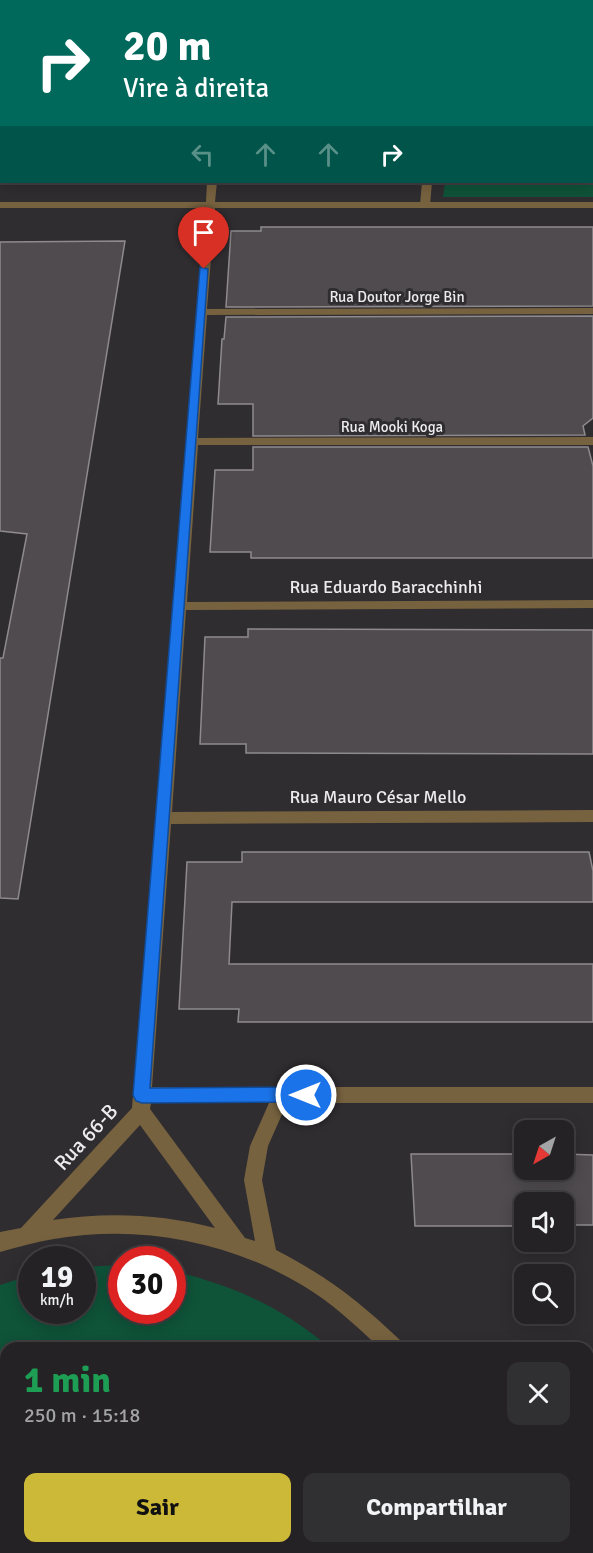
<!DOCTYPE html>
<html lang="pt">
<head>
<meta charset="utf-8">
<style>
  :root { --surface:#242224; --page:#302f31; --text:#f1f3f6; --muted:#a3a4a6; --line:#413f41; --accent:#cdb938 }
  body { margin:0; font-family:Signika,sans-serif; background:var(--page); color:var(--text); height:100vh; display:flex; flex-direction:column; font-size:22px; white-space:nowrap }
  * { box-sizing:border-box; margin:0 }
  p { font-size:20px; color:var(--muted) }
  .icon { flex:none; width:33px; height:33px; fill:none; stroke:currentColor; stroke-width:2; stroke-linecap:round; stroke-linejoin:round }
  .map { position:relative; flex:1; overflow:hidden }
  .drawer { position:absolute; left:0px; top:1342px; width:594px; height:212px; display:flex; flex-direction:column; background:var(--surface); border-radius:18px 18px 0 0; box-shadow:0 3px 15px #0003,0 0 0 2px var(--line) }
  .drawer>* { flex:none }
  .banner { position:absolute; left:0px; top:0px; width:594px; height:183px; box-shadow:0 3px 15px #0003,0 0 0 2px var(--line); background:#00695c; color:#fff; overflow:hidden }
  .needle { width:39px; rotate:219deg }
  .buttons { position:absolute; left:514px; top:1120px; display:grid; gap:12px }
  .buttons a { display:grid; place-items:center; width:60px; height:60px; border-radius:12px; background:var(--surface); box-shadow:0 3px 15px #0003,0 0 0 2px var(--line); font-size:30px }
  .speed { position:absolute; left:18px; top:1246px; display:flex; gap:12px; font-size:30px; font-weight:700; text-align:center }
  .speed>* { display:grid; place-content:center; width:78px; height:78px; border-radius:50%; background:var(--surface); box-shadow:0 3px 15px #0003,0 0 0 2px var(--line); line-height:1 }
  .speed small { font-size:15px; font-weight:400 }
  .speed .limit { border:9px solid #d22; background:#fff; color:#111 }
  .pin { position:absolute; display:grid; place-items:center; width:51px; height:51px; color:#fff; margin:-62px -26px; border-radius:50% 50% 50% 0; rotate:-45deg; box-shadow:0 0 6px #0007 }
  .pin .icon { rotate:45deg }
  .me { position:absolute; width:66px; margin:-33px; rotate:270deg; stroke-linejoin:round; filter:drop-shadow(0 0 4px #0008) }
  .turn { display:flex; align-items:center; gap:21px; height:126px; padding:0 24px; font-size:27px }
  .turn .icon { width:78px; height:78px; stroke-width:2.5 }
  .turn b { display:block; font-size:42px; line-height:51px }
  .lanes { display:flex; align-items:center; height:57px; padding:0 24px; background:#0003; justify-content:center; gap:30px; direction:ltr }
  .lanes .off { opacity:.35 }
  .round { display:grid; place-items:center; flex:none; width:63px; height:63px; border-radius:12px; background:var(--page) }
  .headline { display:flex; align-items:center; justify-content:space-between; height:102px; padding:0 24px }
  h1 { font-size:36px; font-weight:700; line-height:45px; color:#1e9e55 }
  .cta { display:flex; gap:12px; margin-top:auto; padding:12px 24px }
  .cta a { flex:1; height:69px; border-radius:12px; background:var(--accent); color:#111; font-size:24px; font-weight:700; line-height:69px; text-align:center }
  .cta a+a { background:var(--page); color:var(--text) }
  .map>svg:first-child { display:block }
</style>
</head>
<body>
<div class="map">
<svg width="593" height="1553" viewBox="0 0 593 1553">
  <rect width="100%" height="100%" fill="#302d30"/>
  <g fill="#0f5339">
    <polygon points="593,115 593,197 443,197 445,182 592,182"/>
    <path d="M121,1265L122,1311H172L173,1270L175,1271C238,1288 280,1306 330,1348H6V1495H0V1285L31,1275L32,1311H82L83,1267Z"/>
  </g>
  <g fill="#4f4b4e" stroke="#8e8a8d" stroke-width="1.5">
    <polygon points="261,227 593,227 593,306 226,307 231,231 261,231"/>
    <polygon points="125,241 18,899 0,898 0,658 3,658 27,534 0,531 0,242"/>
    <polygon points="593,316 593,418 583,426 585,435 253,436 253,404 218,404 222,339 224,339 226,317"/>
    <polygon points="253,447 588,447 593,466 593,558 251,558 251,552 210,552 215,470 253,470"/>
    <polygon points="248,629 593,630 593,754 246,753 246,744 200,744 205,637 248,637"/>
    <polygon points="242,852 589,852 593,871 593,902 232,902 229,964 593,964 593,1022 238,1022 239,1009 179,1009 187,862 242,862"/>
    <polygon points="411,1154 525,1154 525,1170 564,1170 564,1154 593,1155 593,1225 564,1225 564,1203 525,1203 525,1226 415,1226"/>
  </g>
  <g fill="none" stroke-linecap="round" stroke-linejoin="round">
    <polygon fill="#77623f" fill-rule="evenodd" points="422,182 432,182 430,205 425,208 420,205"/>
    <g fill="#77623f" fill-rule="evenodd">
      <polygon points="293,0 301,0 292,2"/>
      <polygon points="434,0 455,0 457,2 435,2"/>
      <rect x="592" y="12" width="1" height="4"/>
      <rect x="0" y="14" width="2" height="4"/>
      <rect x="592" y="75" width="1" height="4"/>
      <path d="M207,182H217L215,202H593V208H215L207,309L593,308V314L207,315L198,438L593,437V445H198L187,602L593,600V608L186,610L172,812L593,810V822L171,824L152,1087H593V1103H287L268,1146L262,1180L276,1250C328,1277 359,1301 401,1341L404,1348H380C355,1325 331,1302 302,1285C228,1241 138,1224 54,1239C36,1242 18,1247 0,1252V1232L21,1228L132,1108L205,208H0V202H206ZM151,1103H269L250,1146L244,1180L255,1241L245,1238L150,1109ZM140,1125L215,1228C161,1214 107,1212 53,1220Z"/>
      <polygon points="490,1548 512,1548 514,1553 492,1553"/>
    </g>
    <g fill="#a07f45" fill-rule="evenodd">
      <rect x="588" y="1522" width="5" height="22"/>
      <polygon points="0,1527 6,1527 6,1548 9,1548 0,1549"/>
    </g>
  </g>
  <polygon fill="#1a73e8" stroke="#114b97" stroke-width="1.5" points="200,267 208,269 150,1088 306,1087 312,1089 314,1095 312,1100 306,1102 142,1103 136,1101 133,1095"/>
  <g text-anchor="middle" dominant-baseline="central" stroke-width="6" stroke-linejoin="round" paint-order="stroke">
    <g font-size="15" fill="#edebed" stroke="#302d30">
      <text x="397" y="297">Rua Doutor Jorge Bin</text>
      <text x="392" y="427">Rua Mooki Koga</text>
    </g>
    <g font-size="18" fill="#edebed" stroke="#302d30">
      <text x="386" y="587">Rua Eduardo Baracchinhi</text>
      <text x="378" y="797">Rua Mauro César Mello</text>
    </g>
    <g font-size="21" fill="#edebed" stroke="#302d30">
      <text transform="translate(86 1137) rotate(-47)">Rua 66-B</text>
    </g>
  </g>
</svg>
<div class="buttons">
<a><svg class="needle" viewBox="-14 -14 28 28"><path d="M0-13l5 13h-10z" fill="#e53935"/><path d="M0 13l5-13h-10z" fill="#a3a4a6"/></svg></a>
<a><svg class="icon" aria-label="sound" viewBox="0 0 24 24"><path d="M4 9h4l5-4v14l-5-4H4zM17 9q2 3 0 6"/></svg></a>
<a><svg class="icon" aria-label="search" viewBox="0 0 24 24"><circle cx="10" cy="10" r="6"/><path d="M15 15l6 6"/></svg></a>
</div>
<div class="speed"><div>19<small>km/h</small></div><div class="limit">30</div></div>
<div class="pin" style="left:204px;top:269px;background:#d93025"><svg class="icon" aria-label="arrive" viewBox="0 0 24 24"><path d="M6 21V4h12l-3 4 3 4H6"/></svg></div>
<svg class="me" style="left:306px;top:1095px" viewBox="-20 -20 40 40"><circle r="17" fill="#1a73e8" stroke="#fff" stroke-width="3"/><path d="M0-11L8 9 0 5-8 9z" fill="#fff"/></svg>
<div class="banner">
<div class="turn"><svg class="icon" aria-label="right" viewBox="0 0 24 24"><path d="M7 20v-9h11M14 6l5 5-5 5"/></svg><div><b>20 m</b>Vire à direita</div></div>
<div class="lanes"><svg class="icon off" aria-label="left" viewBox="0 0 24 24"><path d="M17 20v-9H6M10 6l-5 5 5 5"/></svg><svg class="icon off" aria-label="ahead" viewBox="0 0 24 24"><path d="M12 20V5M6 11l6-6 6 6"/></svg><svg class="icon off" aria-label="ahead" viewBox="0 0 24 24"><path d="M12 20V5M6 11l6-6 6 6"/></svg><svg class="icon" aria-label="right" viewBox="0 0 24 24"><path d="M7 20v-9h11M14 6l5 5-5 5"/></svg></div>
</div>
<section class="drawer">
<div class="headline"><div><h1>1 min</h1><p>250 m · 15:18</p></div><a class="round"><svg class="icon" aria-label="close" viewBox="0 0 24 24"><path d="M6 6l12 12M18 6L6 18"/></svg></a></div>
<div class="cta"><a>Sair</a><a>Compartilhar</a></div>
</section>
</div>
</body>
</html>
